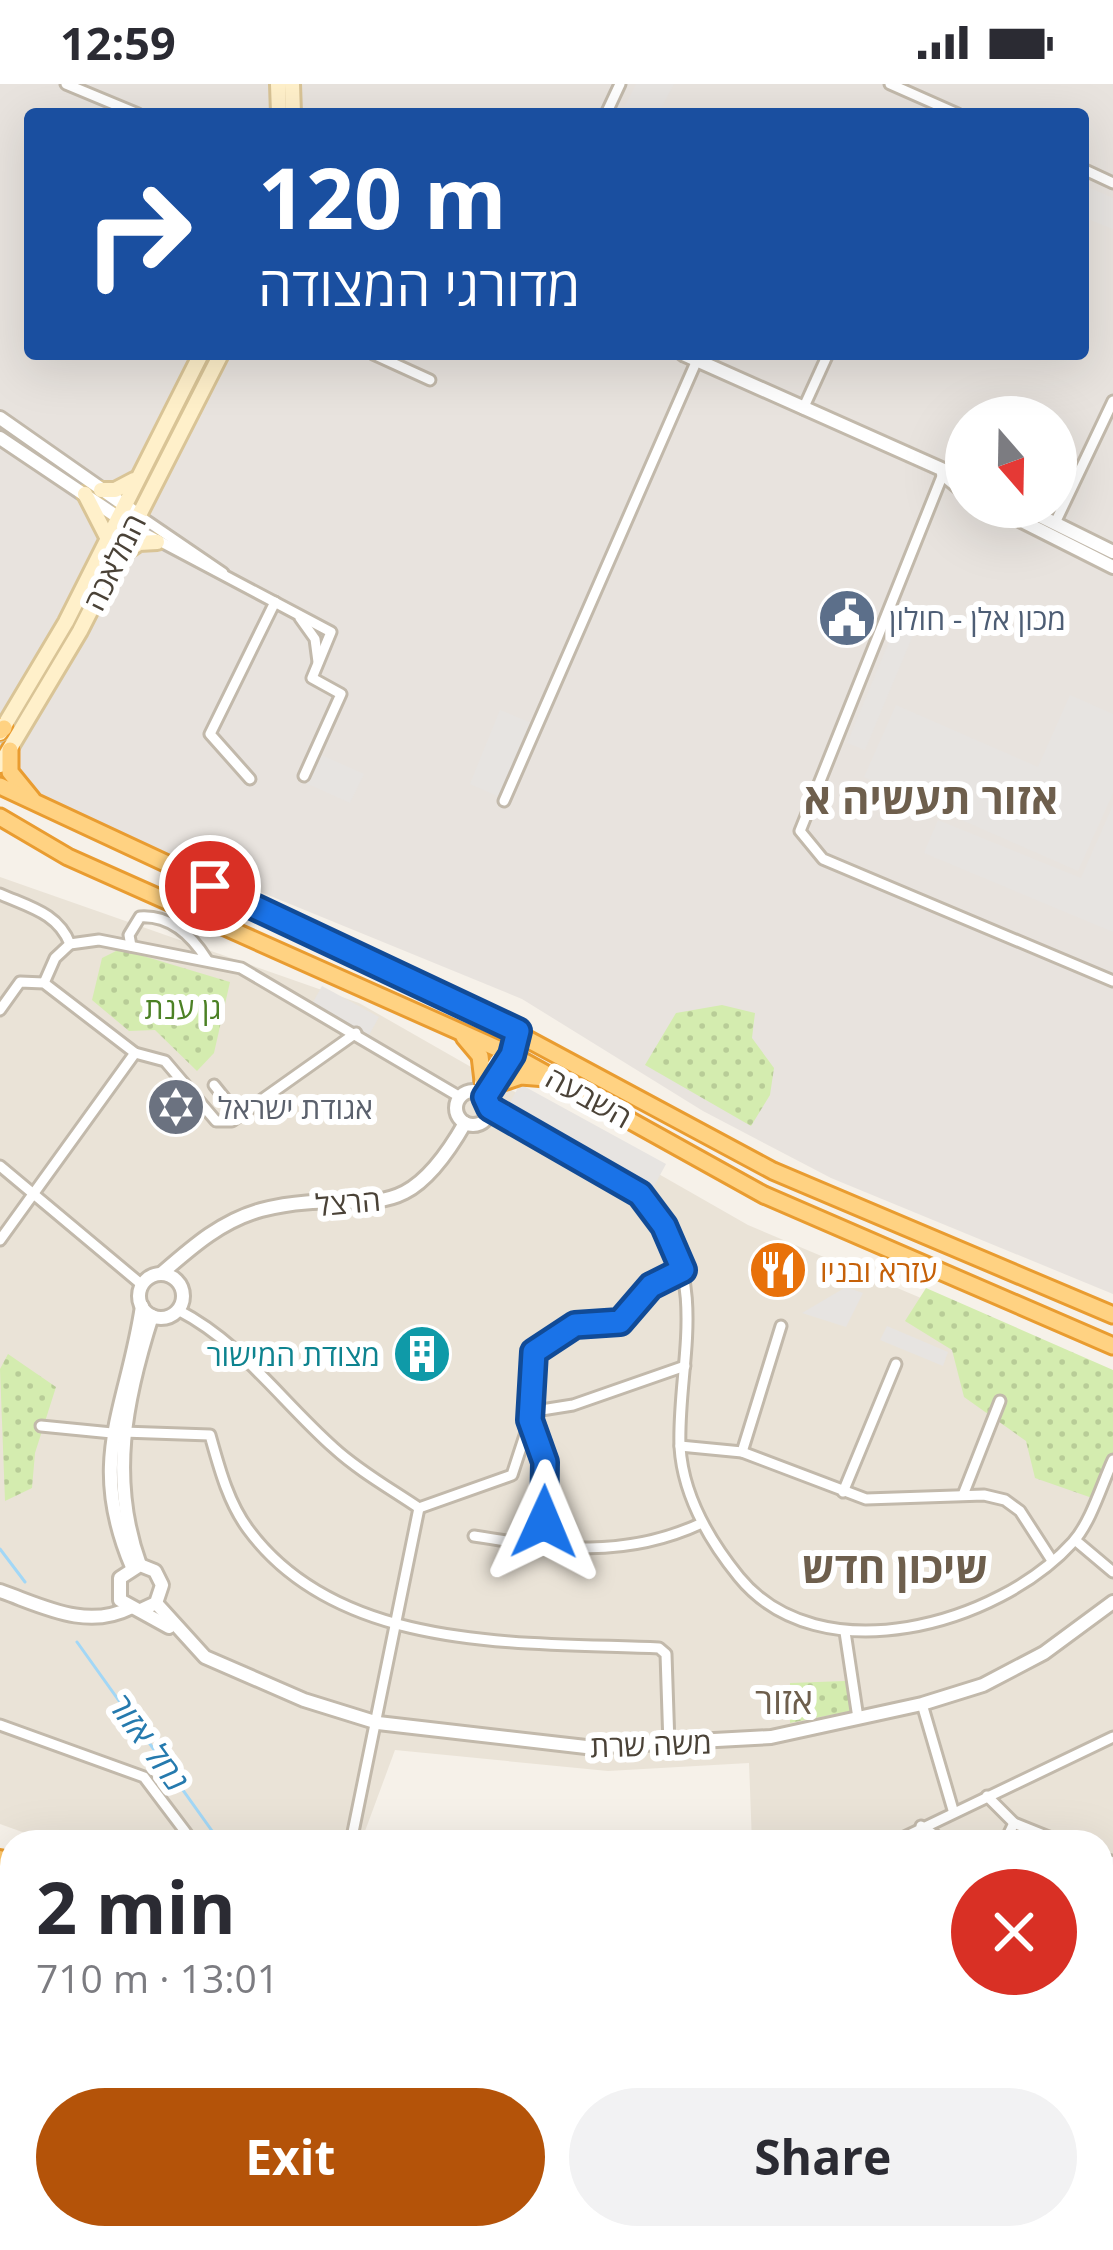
<!DOCTYPE html>
<html lang="en">
<head>
<meta charset="utf-8">
<style>
  :root { --surface:#fff; --page:#f2f2f3; --text:#2b2b33; --muted:#7c7c81; --accent:#b45309 }
  body { margin:0; font-family:"Open Sans","Noto Sans Hebrew",sans-serif; background:var(--page); color:var(--text); height:100vh; display:flex; flex-direction:column; font-size:45px; white-space:nowrap }
  * { box-sizing:border-box; margin:0 }
  p { font-size:39px; color:var(--muted) }
  .icon { flex:none; width:66px; height:66px; fill:none; stroke:currentColor; stroke-width:2; stroke-linecap:round; stroke-linejoin:round }
  .map { position:relative; flex:1; overflow:hidden }
  .sheet { position:absolute; left:0px; top:1746px; width:1113px; height:420px; display:flex; flex-direction:column; background:var(--surface); border-radius:36px 36px 0 0; box-shadow:0 12px 48px #0002 }
  .sheet>* { flex:none }
  .guide { position:absolute; left:24px; top:24px; width:1065px; height:252px; border-radius:12px; box-shadow:0 12px 48px #0002; background:#1a4fa0; color:#fff; overflow:hidden }
  .needle { width:78px; rotate:160deg }
  .tools { position:absolute; left:945px; top:312px; display:grid; gap:24px }
  .tools a { display:grid; place-items:center; width:132px; height:132px; border-radius:50%; background:var(--surface); box-shadow:0 12px 48px #0002; font-size:60px }
  .pin { position:absolute; display:grid; place-items:center; width:102px; height:102px; color:#fff; margin:-51px; border:6px solid #fff; border-radius:50%; box-shadow:0 3px 12px #0007 }
  .me { position:absolute; width:132px; margin:-66px; rotate:1deg; stroke-linejoin:round; filter:drop-shadow(0 0 9px #0008) }
  .turn { display:flex; align-items:center; gap:42px; height:252px; padding:0 36px; font-size:54px }
  .turn .icon { width:156px; height:156px; stroke-width:2.5 }
  .turn b { display:block; font-size:84px; line-height:102px }
  .round { display:grid; place-items:center; flex:none; width:126px; height:126px; border-radius:63px; background:var(--page) }
  .summary { display:flex; align-items:center; justify-content:space-between; height:204px; padding:0 36px }
  h1 { font-size:72px; font-weight:700; line-height:90px }
  .primary-button { display:flex; gap:24px; margin-top:auto; padding:24px 36px }
  .primary-button a { flex:1; height:138px; border-radius:72px; background:var(--accent); color:#fff; font-size:48px; font-weight:700; line-height:138px; text-align:center }
  .primary-button a+a { background:var(--page); color:var(--text) }
  .status { display:flex; justify-content:space-between; align-items:center; height:84px; padding:0 60px; background:var(--surface); direction:ltr }
  .status svg { height:33px; fill:currentColor }
  .map>svg:first-child { display:block }
</style>
</head>
<body>
<div class="status"><b>12:59</b><svg viewBox="0 0 49 12"><path d="M0 12V9h3v3zM5 12V6h3v6zM10 12V3h3v9zM15 12V0h3v12zM26 1h20v11H26zM47 4h2v5h-2z"/></svg></div>
<div class="map">
<svg width="1113" height="2166" viewBox="0 0 1113 2166">
  <defs>
    <pattern id="grass-tufts" width="24" height="20" patternUnits="userSpaceOnUse" patternTransform="scale(3)"><rect width="24" height="20" fill="#d4ecaf"/><path d="M3 7l-1-3M5 7V3M7 7l1-3M15 17l-1-3M17 17v-4M19 17l1-3" fill="none" stroke="#b8cc97"/></pattern>
    <pattern id="park-dots" width="8" height="8" patternUnits="userSpaceOnUse" patternTransform="scale(3)"><rect width="8" height="8" fill="#d4ecaf"/><path d="M2 2h.1M6 6h.1" fill="none" stroke="#b8cc97" stroke-width="1.8" stroke-linecap="round"/></pattern>
  </defs>
  <rect width="100%" height="100%" fill="#f6f1e9"/>
  <polygon fill="#eae3d7" points="0,793 359,919 748,1141 1113,1295 1113,2115 1101,2110 1101,1758 752,1758 749,1679 608,1687 395,1666 361,1758 50,1758 0,1740"/>
  <g fill="#e8e3de" fill-rule="evenodd">
    <path d="M0,0H1113V1210L831,1094L703,1027L522,915L70,730L0,687ZM30,30H1083V270H30ZM966,333H1056V423H966Z"/>
    <polygon points="12,2083 12,2154 154,2154 161,2166 0,2166 0,2090"/>
  </g>
  <polygon fill="url(#grass-tufts)" points="399,2154 504,2154 507,2166 402,2166"/>
  <g fill="url(#park-dots)">
    <polygon points="120,865 230,898 214,969 197,987 155,946 129,947 92,916 102,874"/>
    <polygon points="722,921 755,929 752,954 774,984 770,1011 751,1042 645,981 676,929"/>
    <polygon points="926,1204 1113,1286 1113,1375 1095,1415 1035,1394 1026,1357 964,1313 952,1266 905,1237"/>
    <polygon points="8,1270 56,1303 35,1369 32,1404 5,1417 0,1285"/>
    <polygon points="845,1597 851,1627 790,1639 790,1599"/>
  </g>
  <g fill="#e7e4e1">
    <polygon points="636,0 674,0 658,30 621,30"/>
    <polygon points="1083,101 1113,114 1113,145 1083,133"/>
    <polygon points="900,531 918,539 865,666 847,659"/>
    <polygon points="1070,611 1113,630 1113,709 1078,787 864,693 896,621 1038,683"/>
    <polygon points="500,626 534,640 502,714 470,700"/>
    <polygon points="310,666 364,690 350,719 297,695"/>
    <polygon points="1113,721 1113,848 924,769 938,736 1081,794"/>
    <polygon points="322,902 379,933 369,951 312,920"/>
    <polygon points="520,1000 666,1080 652,1106 506,1026"/>
    <polygon points="846,1203 863,1209 846,1243 802,1229"/>
    <polygon points="887,1242 948,1268 943,1282 880,1256"/>
  </g>
  <g fill="none" stroke-linecap="round" stroke-linejoin="round">
    <g stroke="#a2d7f6" stroke-width="3">
      <polyline points="0,1465 25,1498"/>
      <polyline points="77,1558 220,1758"/>
      <polyline points="417,2154 419,2166"/>
    </g>
    <defs>
      <g id="minor">
        <polyline points="66,0 138,30"/>
        <polyline points="890,0 958,30"/>
        <polyline points="606,30 620,0"/>
        <polyline points="1083,85 1113,99"/>
        <polyline points="373,270 430,296"/>
        <polyline points="803,325 828,270"/>
        <polyline points="943,390 800,747 823,775 1113,897"/>
        <polyline points="138,431 223,489"/>
        <polyline points="1055,439 1113,317"/>
        <polyline points="133,443 331,548 312,594 341,610 304,692"/>
        <polyline points="300,534 315,555 318,578"/>
        <polyline points="250,695 210,650 275,518"/>
        <polyline points="504,717 697,276"/>
        <path d="M0,810C29,823 58,829 70,860L55,874L44,899"/>
        <polyline points="70,860 99,856 241,884 460,1013"/>
        <path d="M131,862L129,851L140,833C171,831 192,852 207,876"/>
        <polyline points="0,926 20,898 44,899 135,969 165,977 216,1037 232,1037 356,949"/>
        <polyline points="214,1001 239,1032"/>
        <path d="M490,1024C540,1071 623,1080 662,1139C707,1207 677,1289 680,1363C683,1412 709,1456 739,1493C819,1591 998,1541 1073,1458C1091,1438 1102,1400 1113,1376"/>
        <polyline points="0,1082 141,1200"/>
        <polyline points="0,1156 135,969"/>
        <path d="M178,1226C242,1259 281,1317 334,1364C359,1387 391,1405 419,1424L351,1758"/>
        <polyline points="529,1328 573,1321 685,1282"/>
        <path d="M530,1336C555,1373 547,1421 540,1462"/>
        <polyline points="41,1342 112,1349"/>
        <path d="M123,1348L210,1351C219,1383 228,1418 248,1445C339,1569 522,1558 659,1564L666,1570L669,1661"/>
        <polyline points="680,1362 742,1368 866,1415 984,1411 1005,1416 1020,1427 1051,1475"/>
        <polyline points="742,1368 781,1242"/>
        <polyline points="843,1408 896,1280"/>
        <polyline points="963,1411 1000,1317"/>
        <polyline points="419,1424 512,1391 530,1336 534,1268 575,1241 620,1238 651,1202 683,1186"/>
        <path d="M474,1452C556,1465 625,1475 702,1439"/>
        <polyline points="1075,1456 1113,1488"/>
        <polyline points="845,1548 858,1634"/>
        <polyline points="922,1620 953,1726"/>
        <polyline points="0,1641 144,1693 193,1758"/>
        <polyline points="987,1712 1014,1739 1061,1758"/>
        <polyline points="921,1742 945,1758"/>
        <polyline points="894,1758 1113,1653"/>
        <polyline points="1005,1758 1014,1739"/>
        <polyline points="1101,1773 1113,1778"/>
        <polyline points="1101,1887 1104,1878"/>
        <polyline points="1101,1949 1113,1953"/>
      </g>
      <g id="tertiary">
        <polyline points="683,270 966,396"/>
        <polyline points="0,334 137,430"/>
        <polyline points="0,354 131,442"/>
        <polyline points="943,390 966,409"/>
        <polyline points="994,423 1113,483"/>
        <polyline points="1022,423 1113,468"/>
        <polyline points="481,999 517,948"/>
        <polyline points="492,1001 512,971 518,947"/>
        <circle cx="473" cy="1024" r="17"/>
        <circle cx="161" cy="1212" r="22"/>
        <path d="M161,1190C192,1163 221,1137 261,1126C364,1099 398,1157 465,1039"/>
        <path d="M140,1481C109,1396 125,1316 152,1232"/>
        <path d="M132,1483C86,1375 127,1324 142,1222"/>
        <path d="M0,1507C43,1522 86,1546 130,1524"/>
        <polyline points="156,1519 205,1573 304,1616 378,1639 586,1663 771,1653 922,1620 983,1601 1044,1569 1113,1518"/>
        <polyline points="141,1526 156,1519 162,1501 155,1487 140,1481 120,1494 120,1516 169,1543"/>
      </g>
      <g id="secondary">
        <polyline points="278,0 279,30"/>
        <polyline points="292,0 293,30"/>
        <polyline points="101,406 115,406 134,396"/>
        <polyline points="85,410 107,453"/>
        <polyline points="120,472 139,459 157,458"/>
        <polyline points="0,649 66,538 201,270"/>
        <polyline points="0,681 80,547 221,270"/>
      </g>
      <g id="trunk">
        <polyline points="0,647 4,644"/>
        <polyline points="10,666 10,688 32,715"/>
        <polyline points="0,702 423,899 773,1087 1113,1231"/>
        <polyline points="0,733 68,773 512,971 764,1111 1113,1262"/>
        <polyline points="464,953 480,972 483,997"/>
        <polyline points="491,1002 521,992 546,994"/>
      </g>
      <g id="motorway">
        <polyline points="0,1775 12,1779"/>
        <polyline points="0,1854 12,1858"/>
        <polyline points="0,1872 12,1876"/>
        <polyline points="769,2154 801,2166"/>
        <polyline points="818,2154 850,2166"/>
        <polyline points="1039,2154 1072,2166"/>
      </g>
    </defs>
    <use href="#minor" stroke="#c2b9ab" stroke-width="15"/>
    <use href="#tertiary" stroke="#c2b9ab" stroke-width="18"/>
    <use href="#secondary" stroke="#d9c496" stroke-width="20"/>
    <use href="#trunk" stroke="#e99c30" stroke-width="21"/>
    <use href="#motorway" stroke="#e99c30" stroke-width="22"/>
    <use href="#minor" stroke="#fff" stroke-width="9"/>
    <use href="#tertiary" stroke="#fff" stroke-width="12"/>
    <use href="#secondary" stroke="#fff0ca" stroke-width="14"/>
    <use href="#trunk" stroke="#ffd282" stroke-width="15"/>
    <use href="#motorway" stroke="#ffc76b" stroke-width="16"/>
    <g stroke="#989898" stroke-width="3" stroke-dasharray="15 15" stroke-linecap="butt">
      <polyline points="0,1792 12,1797"/>
      <polyline points="966,2154 999,2166"/>
    </g>
  </g>
  <g fill="none" stroke-linecap="round" stroke-linejoin="round">
    <defs>
      <polyline id="route" points="210,802 518,947 512,971 485,1013 490,1024 640,1110 664,1142 683,1186 651,1202 620,1238 575,1241 534,1268 530,1336 545,1378 544,1438"/>
    </defs>
    <use href="#route" stroke="#114b97" stroke-width="30"/>
    <use href="#route" stroke="#1a73e8" stroke-width="21"/>
  </g>
  <defs>
    <symbol id="civic-disc" viewBox="-11 -11 22 22"><circle r="9.5" fill="#5c6f8a" stroke="#fff"/><path d="M-.6-6.5H3V-4.5H.6V-3L4-1V1h2V6H-6V1h2V-1L-.6-3ZM-1.2 2.5V6h2.4V2.5Z" fill="#fff"/></symbol>
    <symbol id="synagogue-disc" viewBox="-11 -11 22 22"><circle r="9.5" fill="#6b7280" stroke="#fff"/><path d="M0-6.5L5.6 3.2H-5.6ZM0 6.5L5.6-3.2H-5.6Z" fill="#fff"/></symbol>
    <symbol id="restaurant-disc" viewBox="-11 -11 22 22"><circle r="9.5" fill="#e8710a" stroke="#fff"/><path d="M-5-6h1v4h1v-4h1v4h1v-4h1v5L-1.5 .5V6h-2V.5L-5-1ZM5-6V6H3V1.5H1.5Q1.5-4 5-6Z" fill="#fff"/></symbol>
    <symbol id="building-disc" viewBox="-11 -11 22 22"><circle r="9.5" fill="#0f9aa8" stroke="#fff"/><path d="M-4-6H4V6H1V3H-1V6H-4ZM-2.5-4.3h1.7v1.8h-1.7ZM.8-4.3h1.7v1.8H.8ZM-2.5-1h1.7V.8h-1.7ZM.8-1h1.7V.8H.8Z" fill="#fff"/></symbol>
  </defs>
  <g fill-rule="evenodd">
    <use href="#civic-disc" x="814" y="501" width="66" height="66"/>
    <use href="#synagogue-disc" x="143" y="990" width="66" height="66"/>
    <use href="#restaurant-disc" x="745" y="1153" width="66" height="66"/>
    <use href="#building-disc" x="389" y="1237" width="66" height="66"/>
  </g>
  <g text-anchor="middle" dominant-baseline="central" stroke-width="12" stroke-linejoin="round" paint-order="stroke">
    <g font-size="30" fill="#4a4237" stroke="#fff">
      <text transform="translate(114 478) rotate(-64)">המלאכה</text>
      <text transform="translate(589 1013) rotate(29)">השבעה</text>
      <text transform="translate(348 1118) rotate(-5)">הרצל</text>
      <text transform="translate(651 1660) rotate(-2)">משה שרת</text>
    </g>
    <g font-size="30" fill="#4e5e75" stroke="#fff" text-anchor="start">
      <text x="889" y="534">מכון אלן - חולון</text>
    </g>
    <g font-size="30" fill="#4c8125" stroke="#fff">
      <text x="183" y="923">גן ענת</text>
    </g>
    <g font-size="30" fill="#5b616d" stroke="#fff" text-anchor="start">
      <text x="218" y="1023">אגודת ישראל</text>
    </g>
    <g font-size="30" fill="#c56008" stroke="#fff" text-anchor="start">
      <text x="820" y="1186">עזרא ובניו</text>
    </g>
    <g font-size="30" fill="#0d838f" stroke="#fff" text-anchor="end">
      <text x="380" y="1270">מצודת המישור</text>
    </g>
    <g font-size="33" font-style="italic" fill="#257aae" stroke="#fff">
      <text transform="translate(149 1658) rotate(54)">נחל אזור</text>
    </g>
    <g font-size="36" fill="#6e5f4d" stroke="#fff">
      <text x="784" y="1616">אזור</text>
    </g>
    <g font-size="42" font-weight="bold" fill="#6e5f4d" stroke="#fff">
      <text x="931" y="713">אזור תעשיה א</text>
      <text x="895" y="1482">שיכון חדש</text>
    </g>
  </g>
</svg>
<div class="tools">
<a><svg class="needle" viewBox="-14 -14 28 28"><path d="M0-13l5 13h-10z" fill="#e53935"/><path d="M0 13l5-13h-10z" fill="#7c7c81"/></svg></a>
</div>
<div class="pin" style="left:210px;top:802px;background:#d93025"><svg class="icon" aria-label="arrive" viewBox="0 0 24 24"><path d="M6 21V4h12l-3 4 3 4H6"/></svg></div>
<svg class="me" style="left:544px;top:1438px" viewBox="-20 -20 40 40"><path d="M0-17L14 15 0 8-14 15z" fill="#1a73e8" stroke="#fff" stroke-width="4"/></svg>
<div class="guide">
<div class="turn"><svg class="icon" aria-label="right" viewBox="0 0 24 24"><path d="M7 20v-9h11M14 6l5 5-5 5"/></svg><div><b>120 m</b>מדורגי המצודה</div></div>
</div>
<section class="sheet">
<div class="summary"><div><h1>2 min</h1><p>710 m · 13:01</p></div><a class="round" style="background:#d93025;color:#fff"><svg class="icon" aria-label="close" viewBox="0 0 24 24"><path d="M6 6l12 12M18 6L6 18"/></svg></a></div>
<div class="primary-button"><a>Exit</a><a>Share</a></div>
</section>
</div>
</body>
</html>
